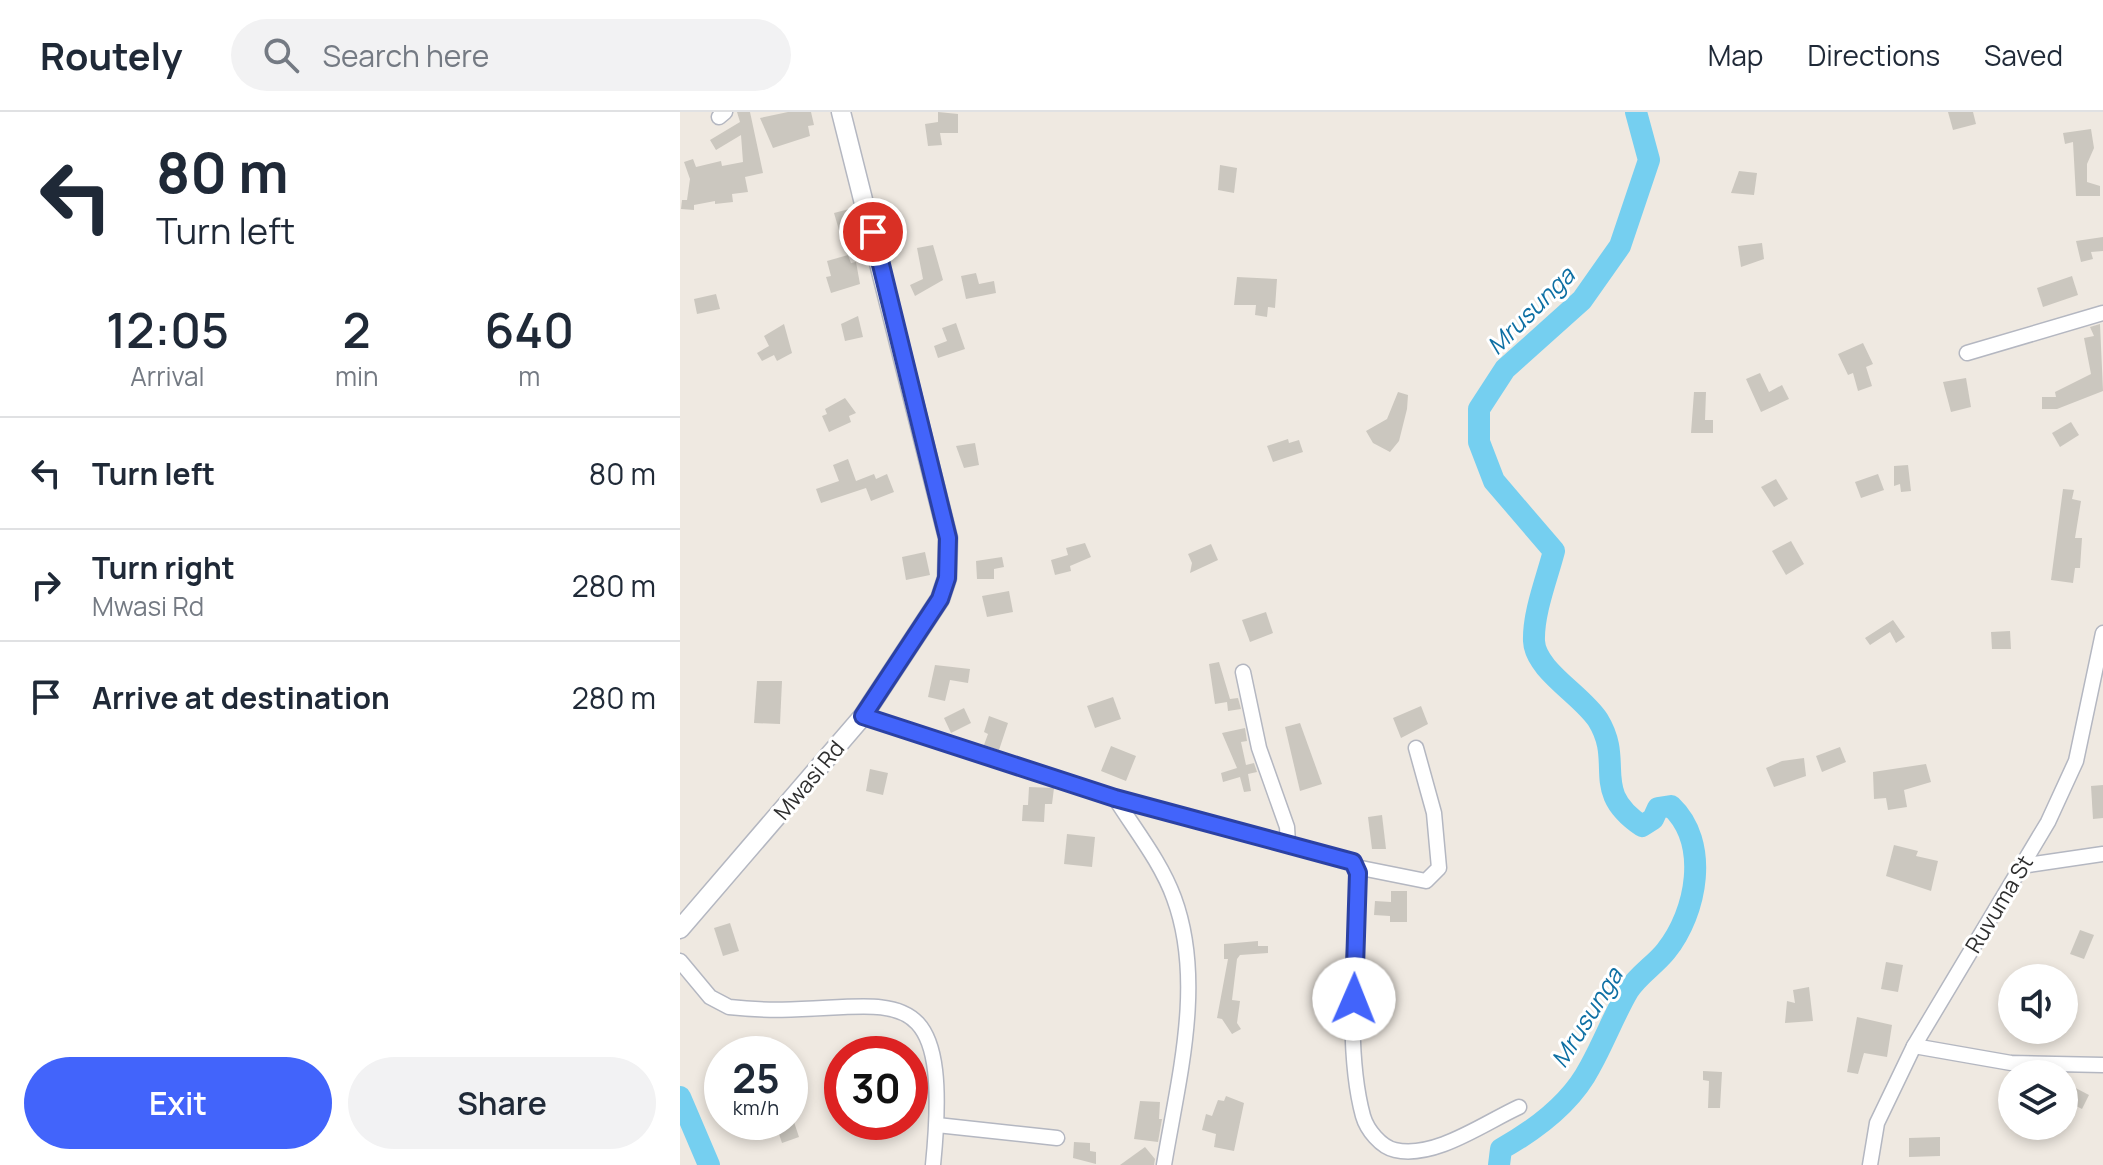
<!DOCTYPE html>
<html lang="en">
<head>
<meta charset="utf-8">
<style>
  :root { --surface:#fff; --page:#f2f2f3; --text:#1f2937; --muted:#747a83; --line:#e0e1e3; --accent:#4264fb }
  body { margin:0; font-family:Manrope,sans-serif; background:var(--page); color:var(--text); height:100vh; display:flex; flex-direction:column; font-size:30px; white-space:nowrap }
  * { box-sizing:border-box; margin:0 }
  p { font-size:26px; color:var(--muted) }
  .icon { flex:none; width:44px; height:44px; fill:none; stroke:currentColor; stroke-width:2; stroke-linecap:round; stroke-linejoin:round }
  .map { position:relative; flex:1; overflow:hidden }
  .side { display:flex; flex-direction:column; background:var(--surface); width:680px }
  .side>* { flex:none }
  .hud { background:#fff; color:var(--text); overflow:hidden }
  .buttons { position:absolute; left:1318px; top:852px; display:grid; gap:16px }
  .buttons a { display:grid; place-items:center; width:80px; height:80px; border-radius:50%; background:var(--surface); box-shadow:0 4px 12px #0003; font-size:40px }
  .speed { position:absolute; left:24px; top:924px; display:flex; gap:16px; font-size:40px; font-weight:700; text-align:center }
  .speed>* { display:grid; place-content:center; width:104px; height:104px; border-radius:50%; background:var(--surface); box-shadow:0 4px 12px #0003; line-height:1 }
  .speed small { font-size:20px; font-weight:400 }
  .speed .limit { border:12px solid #d22; background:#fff; color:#111 }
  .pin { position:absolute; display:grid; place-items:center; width:68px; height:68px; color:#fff; margin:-34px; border:4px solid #fff; border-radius:50%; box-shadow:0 2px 8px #0007 }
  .me { position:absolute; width:88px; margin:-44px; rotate:1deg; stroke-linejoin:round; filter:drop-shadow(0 0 6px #0008) }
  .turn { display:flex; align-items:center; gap:28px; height:168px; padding:0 24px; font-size:36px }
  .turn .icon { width:104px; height:104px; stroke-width:2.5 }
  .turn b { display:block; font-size:56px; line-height:68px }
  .eta { display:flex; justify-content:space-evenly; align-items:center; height:136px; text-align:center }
  .eta b { font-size:48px; font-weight:600; line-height:56px }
  .button { display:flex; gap:16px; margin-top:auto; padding:16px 24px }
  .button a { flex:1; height:92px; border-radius:48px; background:var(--accent); color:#fff; font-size:32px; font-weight:600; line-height:92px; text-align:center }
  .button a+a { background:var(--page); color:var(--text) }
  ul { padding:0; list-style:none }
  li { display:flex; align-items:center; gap:24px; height:112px; padding:0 24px; border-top:2px solid var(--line) }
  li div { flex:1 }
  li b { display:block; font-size:30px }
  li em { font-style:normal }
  header { display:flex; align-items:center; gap:48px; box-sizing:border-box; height:112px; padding:0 40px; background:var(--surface); border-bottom:2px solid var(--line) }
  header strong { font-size:38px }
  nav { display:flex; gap:44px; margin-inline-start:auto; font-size:28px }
  .search { width:560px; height:72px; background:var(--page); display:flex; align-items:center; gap:20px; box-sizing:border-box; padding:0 28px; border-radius:44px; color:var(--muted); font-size:30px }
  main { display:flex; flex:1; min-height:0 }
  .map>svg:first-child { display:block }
</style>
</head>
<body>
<header>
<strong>Routely</strong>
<div class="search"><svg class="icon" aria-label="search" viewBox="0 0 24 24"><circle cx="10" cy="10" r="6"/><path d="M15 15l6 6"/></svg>Search here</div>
<nav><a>Map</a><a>Directions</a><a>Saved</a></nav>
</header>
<main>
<section class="side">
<div class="hud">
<div class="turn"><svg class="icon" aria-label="left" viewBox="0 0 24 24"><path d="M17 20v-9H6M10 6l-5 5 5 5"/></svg><div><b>80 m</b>Turn left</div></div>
</div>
<div class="eta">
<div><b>12:05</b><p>Arrival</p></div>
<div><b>2</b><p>min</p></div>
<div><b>640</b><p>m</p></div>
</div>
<ul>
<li><svg class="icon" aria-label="left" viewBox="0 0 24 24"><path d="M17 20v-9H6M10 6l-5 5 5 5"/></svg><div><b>Turn left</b></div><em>80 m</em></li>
<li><svg class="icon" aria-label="right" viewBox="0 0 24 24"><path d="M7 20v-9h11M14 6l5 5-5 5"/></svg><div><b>Turn right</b><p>Mwasi Rd</p></div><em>280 m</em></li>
<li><svg class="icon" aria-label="arrive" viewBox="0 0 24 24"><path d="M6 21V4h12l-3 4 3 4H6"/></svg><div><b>Arrive at destination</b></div><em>280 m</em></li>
</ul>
<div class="button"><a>Exit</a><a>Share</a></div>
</section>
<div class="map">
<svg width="1423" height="1053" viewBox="0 0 1423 1053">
  <rect width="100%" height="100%" fill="#efe9e1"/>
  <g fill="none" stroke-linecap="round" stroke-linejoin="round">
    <g stroke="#75cff0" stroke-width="22">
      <polyline points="0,985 29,1053"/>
      <path d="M819,1053L821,1037C855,1018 892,990 910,955C924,930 934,903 948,879C958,863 975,853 986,839C1017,800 1030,731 991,694L978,696L973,707L962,714C909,678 945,652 918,608C902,583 855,558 854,529C853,501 867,466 874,439L814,369L799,330V297L825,257L902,188L940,134L969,48L956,0"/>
    </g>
  </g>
  <g fill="#cbc7bf">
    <polygon points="57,0 70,0 83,61 65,65 68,80 52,82 53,90 35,92 35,89 14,93 14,98 1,97 2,88 7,88 10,67 4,50 13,47 16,55 41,49 42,54 63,50 61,23 36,38 30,28 60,10"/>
    <polygon points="108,0 131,0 134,13 128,14 130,24 93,36 80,6"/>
    <polygon points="258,0 278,2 278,21 260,21 262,33 248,34 245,12 258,10"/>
    <polygon points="1268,0 1293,0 1296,12 1273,18"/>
    <polygon points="1411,17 1414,36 1407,52 1407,70 1420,74 1420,84 1396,84 1393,30 1385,32 1383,21"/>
    <polygon points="540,53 557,56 554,81 538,78"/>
    <polygon points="1059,59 1077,61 1074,83 1051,81"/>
    <polygon points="173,96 177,113 159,118 154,101"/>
    <polygon points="1423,125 1423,139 1411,140 1413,147 1401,150 1396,129"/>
    <polygon points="1082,131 1084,147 1061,155 1058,134"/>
    <polygon points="253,133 263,168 235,184 230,173 243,167 237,136"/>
    <polygon points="168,143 171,151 176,150 180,172 151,181 146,165 151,164 147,149"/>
    <polygon points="296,161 299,172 314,169 316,181 286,187 281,164"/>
    <polygon points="1392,164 1398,183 1363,195 1357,176"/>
    <polygon points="557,165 597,167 595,196 588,195 587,205 575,203 576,193 554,193"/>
    <polygon points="36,182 40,197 17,202 14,187"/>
    <polygon points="178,204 183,225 165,229 161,212"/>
    <polygon points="276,211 285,237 258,246 254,234 267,229 262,216"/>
    <polygon points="104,212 112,241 97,249 94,243 82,249 77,241 89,234 84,224"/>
    <polygon points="1420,212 1423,279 1377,297 1362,297 1362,285 1376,285 1375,280 1411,262 1404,226 1414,224 1410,215"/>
    <polygon points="1183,231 1193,252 1186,255 1192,274 1178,279 1173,261 1168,263 1158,242"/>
    <polygon points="1080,261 1089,280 1102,273 1109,287 1081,300 1066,267"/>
    <polygon points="1286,266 1291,295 1271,300 1263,270"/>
    <polygon points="718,280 728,283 727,297 719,329 710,340 693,331 686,319 707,307"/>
    <polygon points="1014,280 1026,280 1025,308 1033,308 1033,321 1011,321"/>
    <polygon points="165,286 176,301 169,304 171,310 149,320 142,304 147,302 145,297"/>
    <polygon points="1391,310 1399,323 1380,335 1372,321"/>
    <polygon points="608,327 609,331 619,328 623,340 593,350 587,334"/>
    <polygon points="295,331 299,353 284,356 276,334"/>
    <polygon points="168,347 176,369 194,362 196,367 207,362 214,380 191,389 186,376 141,391 136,377 159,369 153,353"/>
    <polygon points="1228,353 1231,379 1221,380 1220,372 1214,374 1214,354"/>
    <polygon points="1198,362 1204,378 1181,386 1175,370"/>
    <polygon points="1096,367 1108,387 1094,395 1081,375"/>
    <polygon points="1383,377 1394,378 1392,387 1401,389 1395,426 1402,426 1400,456 1395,456 1393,471 1371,468"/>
    <polygon points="1111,429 1124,452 1106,463 1092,439"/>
    <polygon points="405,431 411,445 390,454 391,459 375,463 371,448 388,443 386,436"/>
    <polygon points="531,432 538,448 510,461 512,451 508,442"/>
    <polygon points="245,440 250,463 226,468 222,445"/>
    <polygon points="322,445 324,455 314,457 314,467 297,467 296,449"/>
    <polygon points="329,479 333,500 307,505 302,484"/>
    <polygon points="586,500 593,521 570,530 562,508"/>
    <polygon points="1213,508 1225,525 1216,531 1210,520 1190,533 1185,526"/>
    <polygon points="1330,519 1331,537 1312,537 1311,520"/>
    <polygon points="539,550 550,587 558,586 561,597 548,599 547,590 535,592 529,552"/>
    <polygon points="255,553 290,557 288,571 270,568 265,589 248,585"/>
    <polygon points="77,569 102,569 100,612 74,611"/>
    <polygon points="433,585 441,607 415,616 407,594"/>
    <polygon points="741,594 748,612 721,626 713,606"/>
    <polygon points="284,596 291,611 271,621 264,606"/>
    <polygon points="309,604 328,611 319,638 304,633 308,622 304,620"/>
    <polygon points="620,611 642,672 620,679 605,615"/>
    <polygon points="565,616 567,629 561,630 566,653 574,651 577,660 568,662 571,679 564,680 560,665 543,670 541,661 557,656 542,621"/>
    <polygon points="431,634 456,644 446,669 421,659"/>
    <polygon points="1160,635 1166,650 1142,660 1136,644"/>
    <polygon points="1124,646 1126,664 1094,675 1086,656 1102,649"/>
    <polygon points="1246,652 1251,670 1224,678 1227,695 1208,698 1206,686 1194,687 1193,660"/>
    <polygon points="190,657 208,661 203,683 186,679"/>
    <polygon points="1423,673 1423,706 1413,707 1411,674"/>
    <polygon points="349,675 374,676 372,692 365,692 364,710 342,709 343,693 348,693"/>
    <polygon points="702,703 706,737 692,737 688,705"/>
    <polygon points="387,722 415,725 412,755 384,752"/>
    <polygon points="1214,733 1238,739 1236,744 1258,749 1251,779 1206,764"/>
    <polygon points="711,779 727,779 727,810 710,810 710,804 694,803 695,789 711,790"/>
    <polygon points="50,811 59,839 43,844 34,816"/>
    <polygon points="1400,818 1414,823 1404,847 1390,842"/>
    <polygon points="578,829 578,834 588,834 588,841 560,843 557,847 552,888 560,889 557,911 561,917 552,922 542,907 537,906 548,847 544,847 544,832"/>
    <polygon points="1206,850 1223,853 1218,880 1201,877"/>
    <polygon points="639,874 657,878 652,898 634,893"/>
    <polygon points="1129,875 1133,909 1105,911 1107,889 1115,891 1113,878"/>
    <polygon points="1177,905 1212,913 1207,945 1184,941 1178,962 1167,960"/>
    <polygon points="1023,959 1042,960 1040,996 1028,996 1029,969 1023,968"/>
    <polygon points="1384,970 1409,983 1402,997 1384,988"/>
    <polygon points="546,984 564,991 554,1039 534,1035 536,1022 522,1018 526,1002 532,1004 538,988 544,989"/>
    <polygon points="460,989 480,990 479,1007 482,1007 478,1030 454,1027"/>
    <polygon points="95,1010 114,1010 119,1025 102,1031"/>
    <polygon points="1260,1025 1260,1044 1229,1045 1229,1026"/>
    <polygon points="394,1030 410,1031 410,1039 416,1040 416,1052 393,1046"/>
    <polygon points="465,1035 475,1047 474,1053 440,1053"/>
  </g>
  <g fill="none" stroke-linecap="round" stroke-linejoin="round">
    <defs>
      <g id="street">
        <polyline points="39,5 45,0"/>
        <polyline points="1287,241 1423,201"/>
        <polyline points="563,560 579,636 607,715 608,731"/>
        <path d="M183,604L435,686L673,750L678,761C676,834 664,934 683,1004C687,1018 701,1035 715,1038C755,1047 804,1011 839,995"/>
        <path d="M435,686C455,718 481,750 494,786C525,870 498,968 484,1053"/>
        <polyline points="1341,754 1423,742"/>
        <polyline points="676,755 746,769 759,756 754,701 736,636"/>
        <path d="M0,849L30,885L49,895C197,912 275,833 253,1053"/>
        <polyline points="1234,934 1331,951 1423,953"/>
        <polyline points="257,1013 377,1026"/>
        <polyline points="1190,1053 1197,1011 1234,934 1368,710 1396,649 1423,521"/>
      </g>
      <polyline id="secondary" points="0,817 183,604 260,487 267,466 268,426 161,0"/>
    </defs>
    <use href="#street" stroke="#b4b7c1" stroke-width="17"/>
    <use href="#secondary" stroke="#b4b7c1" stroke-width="21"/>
    <use href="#street" stroke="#fff" stroke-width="14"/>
    <use href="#secondary" stroke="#fff" stroke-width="18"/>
  </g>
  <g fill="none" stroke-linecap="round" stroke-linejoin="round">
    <defs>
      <polyline id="route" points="193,120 268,426 267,466 260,487 183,604 435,686 673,750 678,761 674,887"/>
    </defs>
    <use href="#route" stroke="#2b41a3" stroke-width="20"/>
    <use href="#route" stroke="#4264fb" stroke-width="14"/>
  </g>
  <g text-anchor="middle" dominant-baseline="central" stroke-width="6" stroke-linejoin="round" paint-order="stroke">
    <g font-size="22" fill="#2e2e2e" stroke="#fff">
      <text transform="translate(129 668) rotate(-50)">Mwasi Rd</text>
      <text transform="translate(1319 792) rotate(-59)">Ruvuma St</text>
    </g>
    <g font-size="24" font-style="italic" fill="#0d6fa3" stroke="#fff">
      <text transform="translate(850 198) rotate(-45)">Mrusunga</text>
      <text transform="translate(906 905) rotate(-58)">Mrusunga</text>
    </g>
  </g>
</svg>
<div class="buttons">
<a><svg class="icon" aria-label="sound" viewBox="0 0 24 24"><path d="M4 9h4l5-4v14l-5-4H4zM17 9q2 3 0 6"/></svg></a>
<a><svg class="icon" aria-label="layers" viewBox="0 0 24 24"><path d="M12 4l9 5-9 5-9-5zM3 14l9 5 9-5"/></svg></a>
</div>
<div class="speed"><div>25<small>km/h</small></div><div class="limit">30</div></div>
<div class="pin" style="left:193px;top:120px;background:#d93025"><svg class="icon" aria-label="arrive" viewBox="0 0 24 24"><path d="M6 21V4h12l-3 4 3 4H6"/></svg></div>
<svg class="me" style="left:674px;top:887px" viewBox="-20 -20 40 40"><circle r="19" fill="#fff"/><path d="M0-13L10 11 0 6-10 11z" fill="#4264fb"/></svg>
</div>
</main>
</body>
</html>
